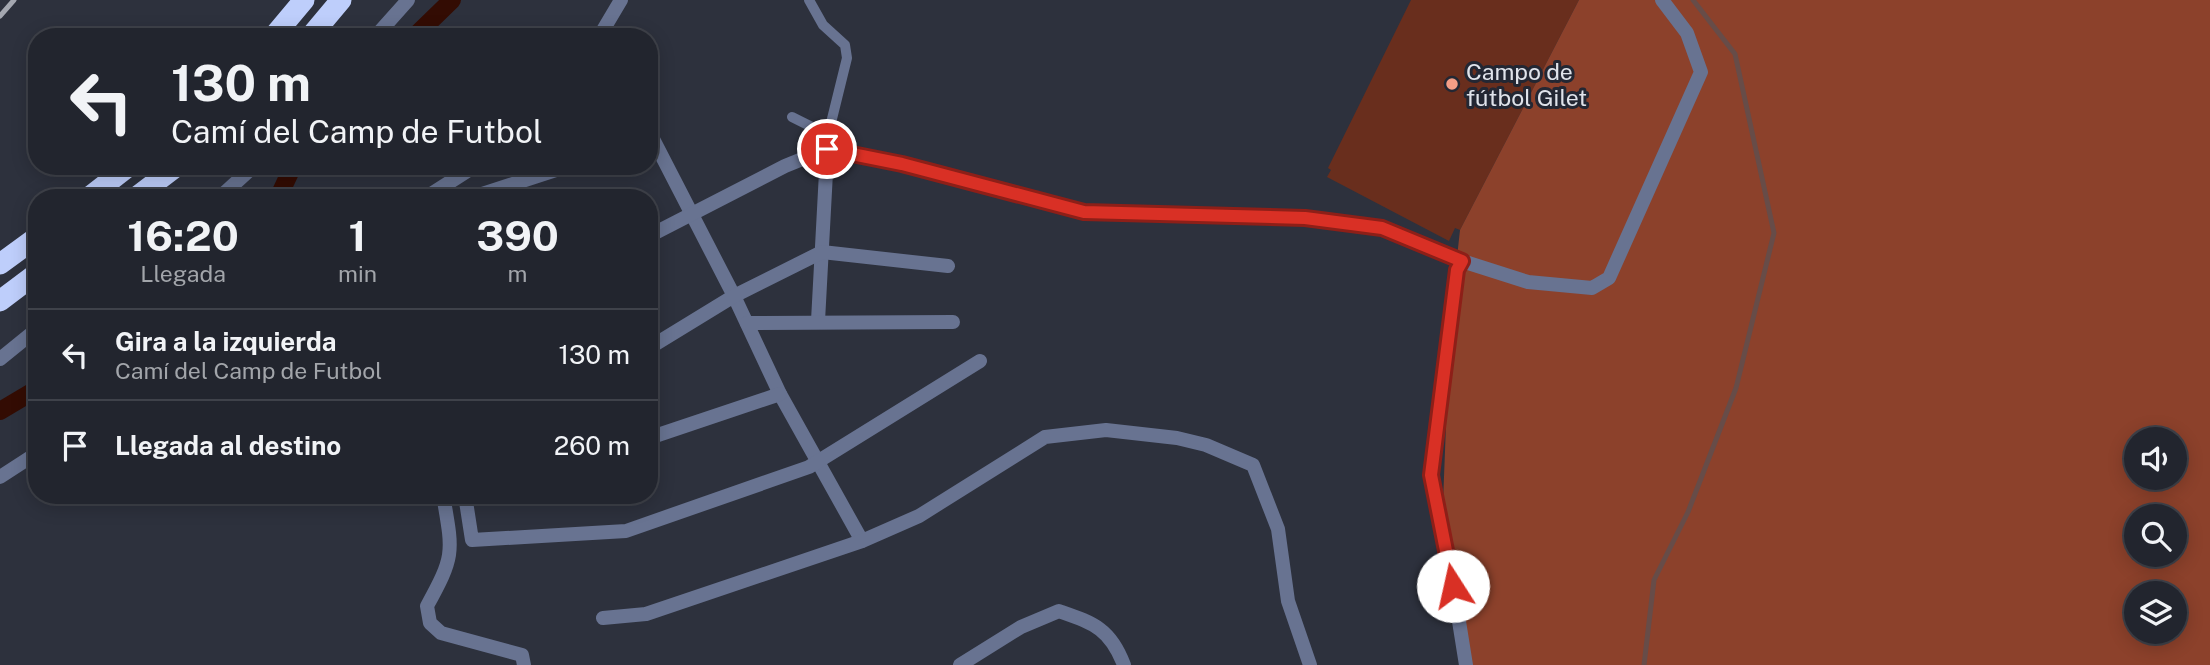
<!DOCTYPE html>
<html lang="es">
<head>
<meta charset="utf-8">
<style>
  :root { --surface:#22252e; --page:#2a2d36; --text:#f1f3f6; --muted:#a2a5aa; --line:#3f424a }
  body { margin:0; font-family:"Public Sans",sans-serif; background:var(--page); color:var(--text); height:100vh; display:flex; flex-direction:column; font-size:26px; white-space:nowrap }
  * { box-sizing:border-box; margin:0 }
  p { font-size:23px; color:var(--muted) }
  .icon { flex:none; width:38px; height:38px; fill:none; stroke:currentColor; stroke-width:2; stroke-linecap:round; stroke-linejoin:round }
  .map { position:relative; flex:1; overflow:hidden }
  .sheet { position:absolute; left:28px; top:189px; width:630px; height:315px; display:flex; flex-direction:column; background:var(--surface); border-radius:28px; box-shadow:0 4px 18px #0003,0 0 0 2px var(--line) }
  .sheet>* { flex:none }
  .top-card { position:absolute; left:28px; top:28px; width:630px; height:147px; border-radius:28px; box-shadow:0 4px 18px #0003,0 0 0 2px var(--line); background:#22252e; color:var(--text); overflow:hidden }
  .tools { position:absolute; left:2124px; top:427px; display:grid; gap:14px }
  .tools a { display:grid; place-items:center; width:63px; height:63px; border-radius:50%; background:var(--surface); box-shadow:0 4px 18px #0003,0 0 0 2px var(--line); font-size:35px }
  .pin { position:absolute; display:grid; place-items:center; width:60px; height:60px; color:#fff; margin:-30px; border:4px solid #fff; border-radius:50%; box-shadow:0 2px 7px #0007 }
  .me { position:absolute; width:77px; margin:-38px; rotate:350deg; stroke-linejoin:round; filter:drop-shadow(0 0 5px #0008) }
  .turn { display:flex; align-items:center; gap:24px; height:147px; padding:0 28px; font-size:32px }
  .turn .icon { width:91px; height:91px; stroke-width:2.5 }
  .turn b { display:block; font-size:49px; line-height:60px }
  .eta { display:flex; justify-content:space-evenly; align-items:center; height:119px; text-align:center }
  .eta b { font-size:42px; font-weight:700; line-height:49px }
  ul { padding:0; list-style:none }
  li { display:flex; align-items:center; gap:21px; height:91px; padding:0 28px; border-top:2px solid var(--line) }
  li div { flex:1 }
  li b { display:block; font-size:26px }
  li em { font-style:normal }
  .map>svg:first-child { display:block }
</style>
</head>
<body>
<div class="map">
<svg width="2210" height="665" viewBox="0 0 2210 665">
  <rect width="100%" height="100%" fill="#2d313d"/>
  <polygon fill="#692e1d" points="1411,0 1579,0 1460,230 1455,228 1449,241 1327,177 1331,170 1328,168"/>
  <path fill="#8c412b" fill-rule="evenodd" d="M1579,0H2210V665H1462L1442,529L1450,321L1460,230ZM2137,439H2175V478H2137ZM2137,516H2175V555H2137ZM2137,593H2175V632H2137Z"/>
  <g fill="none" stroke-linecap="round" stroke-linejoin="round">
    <polyline stroke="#674c48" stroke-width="5" points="1644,665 1654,580 1688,512 1736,388 1774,233 1735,54 1693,0"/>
    <g stroke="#330c03" stroke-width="18">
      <polyline points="414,37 452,0"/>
      <polyline points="278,198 293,166"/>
      <polyline points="0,411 37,389"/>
    </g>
    <polyline stroke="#687391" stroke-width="10" points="792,117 828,135 847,58 845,45 823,25 809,0"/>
    <g stroke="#687391" stroke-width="14">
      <polyline points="375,37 408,0"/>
      <polyline points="649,138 652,137 734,296 780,394 862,541"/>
      <polyline points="219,198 254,166"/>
      <polyline points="470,198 568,166"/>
      <polyline points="649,236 785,166 827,149 902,164 1084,212 1305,218 1382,227 1462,261 1528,282 1592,288 1609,278 1701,72 1687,33 1662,0"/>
      <polyline points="1462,261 1457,269 1431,476 1450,565 1466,665"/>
      <polyline points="818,321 828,135"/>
      <polyline points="747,323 953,322"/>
      <polyline points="649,348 734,296 822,252 948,266"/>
      <polyline points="0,359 37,329"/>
      <polyline points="649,438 780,394"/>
      <path d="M443,495C453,553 455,555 427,606L430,623L441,633L522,655L524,665"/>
      <polyline points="465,495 472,540 626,531 809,467 980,361"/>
      <polyline points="603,618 646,614 862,541 919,516 1045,437 1106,430 1177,438 1206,445 1253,465 1278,529 1288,601 1310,665"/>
      <path d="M960,665L1021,627L1059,611C1093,623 1110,628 1124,665"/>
    </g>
    <g stroke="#687391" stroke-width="14">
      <polyline points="599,37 621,0"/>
      <polyline points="425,198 475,166"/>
      <polyline points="0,477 37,453"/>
    </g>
    <g stroke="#becefb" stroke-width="21">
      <polyline points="273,37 304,0"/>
      <polyline points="310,37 341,0"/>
      <polyline points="88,198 129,166"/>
      <polyline points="135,198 177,166"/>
      <polyline points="0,264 37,237"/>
      <polyline points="0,301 37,273"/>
    </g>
    <polyline stroke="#a4a7b0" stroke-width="5" points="0,16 14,0"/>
  </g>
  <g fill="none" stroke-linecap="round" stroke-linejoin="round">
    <defs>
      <polyline id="route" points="827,149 902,164 1084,212 1305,218 1382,228 1462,261 1457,270 1431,475 1453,586"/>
    </defs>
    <use href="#route" stroke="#8d1f18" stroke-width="18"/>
    <use href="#route" stroke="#d93025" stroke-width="12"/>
  </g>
  <circle fill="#f49e86" stroke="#232733" stroke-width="2.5" cx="1452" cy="84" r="7"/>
  <g text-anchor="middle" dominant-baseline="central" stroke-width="6" stroke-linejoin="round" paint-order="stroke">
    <g font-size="23" fill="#e0e3ea" stroke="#232733" text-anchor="start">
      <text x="1466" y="71">Campo de<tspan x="1466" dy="26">fútbol Gilet</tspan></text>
    </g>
  </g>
</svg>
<div class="tools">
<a><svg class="icon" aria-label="sound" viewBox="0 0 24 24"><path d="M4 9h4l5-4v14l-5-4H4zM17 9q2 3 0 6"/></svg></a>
<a><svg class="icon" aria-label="search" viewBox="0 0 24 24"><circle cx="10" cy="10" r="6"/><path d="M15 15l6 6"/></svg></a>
<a><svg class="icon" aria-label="layers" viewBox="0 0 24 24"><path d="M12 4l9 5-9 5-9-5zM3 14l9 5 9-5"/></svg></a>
</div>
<div class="pin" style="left:827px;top:149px;background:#d93025"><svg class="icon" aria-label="arrive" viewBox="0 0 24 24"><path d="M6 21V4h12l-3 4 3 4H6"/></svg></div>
<svg class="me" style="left:1453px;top:586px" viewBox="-20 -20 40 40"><circle r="19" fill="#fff"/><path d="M0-13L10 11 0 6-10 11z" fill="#d93025"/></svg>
<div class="top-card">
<div class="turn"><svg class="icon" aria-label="left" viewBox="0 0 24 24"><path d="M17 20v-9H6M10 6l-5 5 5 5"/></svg><div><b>130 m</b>Camí del Camp de Futbol</div></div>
</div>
<section class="sheet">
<div class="eta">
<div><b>16:20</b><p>Llegada</p></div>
<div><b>1</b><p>min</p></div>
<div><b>390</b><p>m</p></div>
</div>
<ul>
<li><svg class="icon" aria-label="left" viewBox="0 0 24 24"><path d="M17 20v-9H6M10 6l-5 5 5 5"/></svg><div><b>Gira a la izquierda</b><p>Camí del Camp de Futbol</p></div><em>130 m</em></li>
<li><svg class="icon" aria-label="arrive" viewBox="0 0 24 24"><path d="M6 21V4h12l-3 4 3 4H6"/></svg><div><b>Llegada al destino</b></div><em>260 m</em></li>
</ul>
</section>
</div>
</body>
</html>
